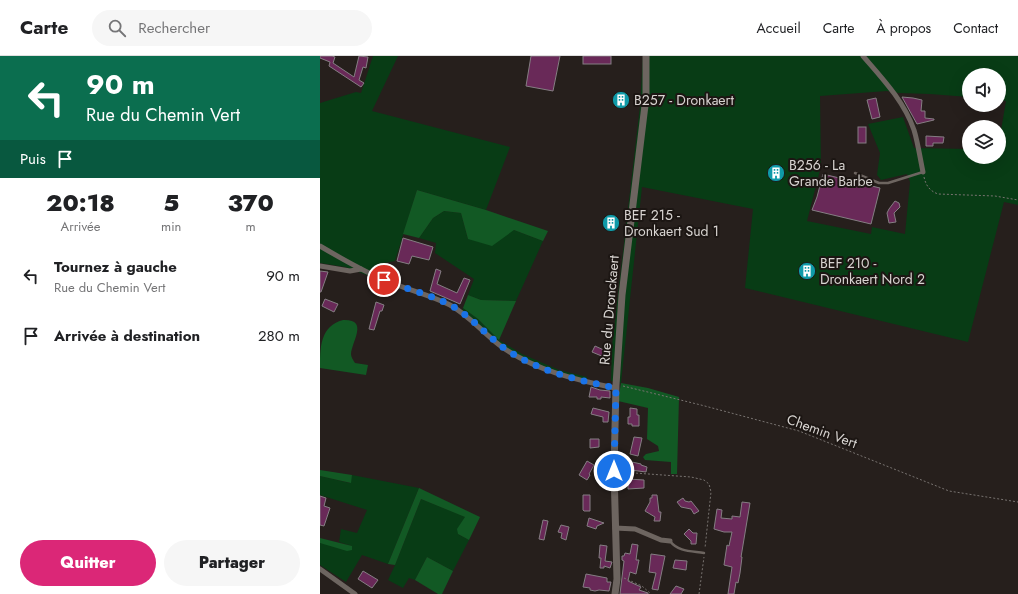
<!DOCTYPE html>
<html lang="fr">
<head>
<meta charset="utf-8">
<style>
  :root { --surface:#fff; --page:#f6f6f6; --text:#202124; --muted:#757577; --line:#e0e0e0; --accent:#db2777 }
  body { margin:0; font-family:Jost,sans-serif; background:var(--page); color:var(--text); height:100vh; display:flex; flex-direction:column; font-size:15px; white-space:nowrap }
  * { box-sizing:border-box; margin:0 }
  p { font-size:13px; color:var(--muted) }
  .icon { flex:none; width:22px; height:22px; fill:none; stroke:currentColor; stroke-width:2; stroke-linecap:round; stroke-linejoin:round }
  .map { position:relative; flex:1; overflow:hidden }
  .sheet { display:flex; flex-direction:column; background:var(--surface); width:320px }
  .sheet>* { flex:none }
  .top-card { background:#0b6e4f; color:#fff; overflow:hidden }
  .tools { position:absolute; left:642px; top:12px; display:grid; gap:8px }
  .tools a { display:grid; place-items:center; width:44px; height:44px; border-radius:50%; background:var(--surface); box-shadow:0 4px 16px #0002; font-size:20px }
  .pin { position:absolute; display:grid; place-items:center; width:34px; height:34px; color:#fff; margin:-17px; border:2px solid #fff; border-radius:50%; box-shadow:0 1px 4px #0007 }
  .me { position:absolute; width:44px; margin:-22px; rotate:0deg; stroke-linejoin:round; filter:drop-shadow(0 0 3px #0008) }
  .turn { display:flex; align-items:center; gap:14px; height:84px; padding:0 20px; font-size:18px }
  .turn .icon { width:52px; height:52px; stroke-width:2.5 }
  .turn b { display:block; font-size:28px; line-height:34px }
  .then { display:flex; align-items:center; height:38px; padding:0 20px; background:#0003; gap:8px; font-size:15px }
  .eta { display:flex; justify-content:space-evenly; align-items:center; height:68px; text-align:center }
  .eta b { font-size:24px; font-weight:800; line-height:28px }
  .cta { display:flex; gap:8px; margin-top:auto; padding:8px 20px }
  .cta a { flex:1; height:46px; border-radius:24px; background:var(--accent); color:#fff; font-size:16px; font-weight:800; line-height:46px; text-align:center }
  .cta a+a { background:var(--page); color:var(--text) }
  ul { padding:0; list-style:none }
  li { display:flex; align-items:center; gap:12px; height:60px; padding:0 20px }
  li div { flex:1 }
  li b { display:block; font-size:15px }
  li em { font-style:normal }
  header { display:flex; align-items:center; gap:24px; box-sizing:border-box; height:56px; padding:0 20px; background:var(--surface); border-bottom:1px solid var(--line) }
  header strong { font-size:19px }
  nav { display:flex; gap:22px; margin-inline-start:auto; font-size:14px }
  .search { width:280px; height:36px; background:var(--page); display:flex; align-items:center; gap:10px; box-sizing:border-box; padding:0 14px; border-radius:22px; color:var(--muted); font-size:15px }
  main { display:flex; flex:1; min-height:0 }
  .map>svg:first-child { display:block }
</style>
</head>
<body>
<header>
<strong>Carte</strong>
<div class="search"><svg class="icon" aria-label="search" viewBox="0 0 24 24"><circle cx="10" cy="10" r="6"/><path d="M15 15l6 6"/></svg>Rechercher</div>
<nav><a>Accueil</a><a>Carte</a><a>À propos</a><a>Contact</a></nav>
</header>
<main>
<section class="sheet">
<div class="top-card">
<div class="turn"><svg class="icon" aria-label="left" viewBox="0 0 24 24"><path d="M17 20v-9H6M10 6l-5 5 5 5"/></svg><div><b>90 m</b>Rue du Chemin Vert</div></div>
<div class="then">Puis<svg class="icon" aria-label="arrive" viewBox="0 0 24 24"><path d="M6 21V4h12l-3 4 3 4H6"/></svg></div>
</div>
<div class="eta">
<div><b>20:18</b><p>Arrivée</p></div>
<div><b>5</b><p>min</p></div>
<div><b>370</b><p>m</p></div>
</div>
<ul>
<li><svg class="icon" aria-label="left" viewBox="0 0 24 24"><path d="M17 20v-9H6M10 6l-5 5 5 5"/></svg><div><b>Tournez à gauche</b><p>Rue du Chemin Vert</p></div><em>90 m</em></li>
<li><svg class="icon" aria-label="arrive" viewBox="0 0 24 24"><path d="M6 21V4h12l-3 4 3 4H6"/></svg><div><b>Arrivée à destination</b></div><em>280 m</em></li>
</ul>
<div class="cta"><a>Quitter</a><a>Partager</a></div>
</section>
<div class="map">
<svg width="698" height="538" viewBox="0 0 698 538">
  <rect width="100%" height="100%" fill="#261f1c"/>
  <g fill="#083c15" fill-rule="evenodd">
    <polygon points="53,0 78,0 52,55 190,91 166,154 97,134 75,205 64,207 57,223 25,211 0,207 0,47 36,36 41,37"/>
    <path d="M323,0H698V149L684,146L648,286L425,232L433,153L322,131L301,327L291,325L292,290L320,50ZM649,19H679V44L686,45L679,86V101H649V93L594,92L583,61L548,68L560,97L557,119L561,124L587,118L590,126L585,178L552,171L551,178L487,165L501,110L500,40L567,35L579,37L610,38L649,41Z"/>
    <polygon points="124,155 141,157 148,183 194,174 223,185 196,245 161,244 148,239 154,223 115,197 116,187 99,182 113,162"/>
    <polygon points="143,252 158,263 179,284 202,298 239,314 267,321 266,327 216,312 202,306 141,258"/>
    <polygon points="32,419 99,432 68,508 42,499 26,526 0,509 0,487 32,490 19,486 21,473 37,477 47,454 0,439 0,420 30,427"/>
    <polygon points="101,443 146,461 138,478 149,484 133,515 107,501 95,524 89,522 83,532 68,524 75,509"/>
  </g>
  <g fill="#125924">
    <polygon points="97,134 166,154 228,175 223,185 194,174 172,190 148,183 141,157 124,155 113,162 99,182 83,178"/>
    <polygon points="148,239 161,244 196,245 179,284 158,263 143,252"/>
    <path d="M23,264C49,263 32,285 31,298C31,301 33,304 35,307L48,309L46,319L0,312C0,292 0,270 23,264Z"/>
    <polygon points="301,327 328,332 359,341 357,418 351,418 351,406 325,404 323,401 326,398 339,395 338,390 327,383 328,352 298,345"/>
    <polygon points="0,414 32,419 31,427 0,420"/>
    <polygon points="99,432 160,461 149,484 138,478 137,473 145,461 101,443 75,509 68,508"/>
    <polygon points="0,482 32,490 32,494 27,495 0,487"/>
    <polygon points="107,501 133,515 122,538 118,538 95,524"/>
  </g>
  <g fill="#692958" stroke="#857e83">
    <polygon points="0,0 12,0 15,1 13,7 34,21 39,0 48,1 46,12 43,11 39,24 44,27 41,31 9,10 10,6 0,2"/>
    <polygon points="211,0 240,0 233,35 206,30"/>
    <rect x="263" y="0" width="28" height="8"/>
    <polygon points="299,40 304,41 305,45 305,50 302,47 294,47"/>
    <polygon points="582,41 593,42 602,44 601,55 605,55 605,62 614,63 614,64 597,68"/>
    <polygon points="556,42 560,61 552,63 547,44"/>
    <rect x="538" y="71" width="8" height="16"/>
    <polygon points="606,80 624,81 623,87 613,87 613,90 606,90"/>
    <polygon points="454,113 459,114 462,121 455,120 451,121"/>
    <polygon points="503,118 560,132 551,168 492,154 497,141"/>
    <polygon points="575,145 579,147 580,151 574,157 576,166 569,167 567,157 569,153"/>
    <polygon points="83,182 113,191 109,204 92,200 89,208 77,205"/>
    <polygon points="116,213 121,215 117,228 137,237 144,222 150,224 140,248 110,235"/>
    <polygon points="0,215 8,216 1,236 0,236"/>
    <polygon points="5,243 18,248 14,256 2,250"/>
    <polygon points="56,246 64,249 62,255 60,255 54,274 49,273"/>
    <polygon points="275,290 286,295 284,301 272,296"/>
    <polygon points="271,331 280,334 290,335 290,342 281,341 281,343 277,343 277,341 269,341"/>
    <polygon points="273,352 289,356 288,366 283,366 283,361 271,358"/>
    <polygon points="310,352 317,353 317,359 319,359 319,370 312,370 312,368 308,368 308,361 310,361"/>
    <polygon points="314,381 322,382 318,400 310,398"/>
    <polygon points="270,383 279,383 279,391 270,392"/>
    <polygon points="267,405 274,409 269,418 270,419 267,424 259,419"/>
    <polygon points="312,406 321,408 321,409 327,411 326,416 311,414"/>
    <polygon points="308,423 324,424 324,432 308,433"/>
    <polygon points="263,439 270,439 270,455 264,455 263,454"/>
    <polygon points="332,439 337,439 339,456 341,456 340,465 334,465 335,461 325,455 330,446 330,442 332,442"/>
    <polygon points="0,440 6,442 4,450 10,452 4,470 0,469"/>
    <polygon points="363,442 365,445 369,446 371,445 379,455 374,458 371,453 361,451 357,446"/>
    <polygon points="422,446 430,447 421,501 422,501 420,517 418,527 416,526 414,538 408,538 412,511 404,509 407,489 409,490 412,476 404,476 394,473 397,453 402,454 401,462 412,463 412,460 420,461"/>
    <polygon points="269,462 284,467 277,470 276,473 267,470"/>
    <polygon points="223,464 228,465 224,484 219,483"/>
    <polygon points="241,469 249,471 246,484 241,482 242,477 238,476"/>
    <polygon points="369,473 373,477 377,477 376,488 371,488 371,485 364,478"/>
    <polygon points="312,488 318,489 316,504 319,504 316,518 310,516 308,525 321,531 319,534 328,537 328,538 300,538 304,505 302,504 302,500 304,500 305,497 310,498"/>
    <polygon points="280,489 287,490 285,505 292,506 290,512 284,510 284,512 280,512 281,502 279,502"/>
    <polygon points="331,498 345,500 338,534 332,533 336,517 329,516"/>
    <polygon points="355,504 367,505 366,514 353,512"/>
    <polygon points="43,515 58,524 52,532 38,523"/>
    <polygon points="266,518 287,522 287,526 291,526 289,535 279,534 275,535 270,534 270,532 263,531"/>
    <polygon points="356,530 364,533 361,538 350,538"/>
  </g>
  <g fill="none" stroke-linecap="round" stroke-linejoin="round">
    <g stroke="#787370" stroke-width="1" stroke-dasharray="2 2" stroke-linecap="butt">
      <path d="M604,121C606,130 610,135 618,138L675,140L698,144"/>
      <polyline points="303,330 381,349 479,375 629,435 698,446"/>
      <polyline points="300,416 371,421 384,424 389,428 391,436 385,492"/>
      <polyline points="304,522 322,530 331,538"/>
      <polyline points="379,538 384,501"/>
    </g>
    <g stroke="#6d6560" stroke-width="2.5">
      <polyline points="535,117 559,127 568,127 603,116"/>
      <path d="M350,485C358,496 372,495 384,497"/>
    </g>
    <g stroke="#6d6560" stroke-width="5">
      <path d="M543,0C562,22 584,45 594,74C598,87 600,102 603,116"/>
      <path d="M0,190C22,203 44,216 67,225C88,234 110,239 130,249C150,260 164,278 182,291C215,314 256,324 295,332"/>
      <polyline points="0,210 30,215 41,213"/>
      <polyline points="295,472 315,473 341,484 350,485"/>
      <polyline points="0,513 35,538"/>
    </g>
    <polyline stroke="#6d6560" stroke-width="7" points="295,538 297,523 294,415 296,329 302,239 326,41 326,0"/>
  </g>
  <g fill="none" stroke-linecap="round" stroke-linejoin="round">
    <path stroke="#1a73e8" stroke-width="7" stroke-dasharray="0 12.6" d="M64,224C86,233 110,238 132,250C152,261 166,279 184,292C217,315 257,324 296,332L294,415"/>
  </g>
  <defs>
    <symbol id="building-disc" viewBox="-11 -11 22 22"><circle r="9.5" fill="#0f9aa8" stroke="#1c1613"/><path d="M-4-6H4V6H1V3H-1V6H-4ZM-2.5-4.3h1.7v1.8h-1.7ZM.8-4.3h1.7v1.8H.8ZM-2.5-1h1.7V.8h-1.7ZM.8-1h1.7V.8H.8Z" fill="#fff"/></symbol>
  </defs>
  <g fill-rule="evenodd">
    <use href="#building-disc" x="291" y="34" width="20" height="20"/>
    <use href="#building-disc" x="446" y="107" width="20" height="20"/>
    <use href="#building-disc" x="281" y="157" width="20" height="20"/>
    <use href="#building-disc" x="477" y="205" width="20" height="20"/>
  </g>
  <g text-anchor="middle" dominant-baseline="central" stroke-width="4" stroke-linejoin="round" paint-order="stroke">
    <g font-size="14" fill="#d8d4d1" stroke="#1c1613" text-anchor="start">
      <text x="314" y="44">B257 - Dronkaert</text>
      <text x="469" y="109">B256 - La<tspan x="469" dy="16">Grande Barbe</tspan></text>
      <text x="304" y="159">BEF 215 -<tspan x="304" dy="16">Dronkaert Sud 1</tspan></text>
      <text x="500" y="207">BEF 210 -<tspan x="500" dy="16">Dronkaert Nord 2</tspan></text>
    </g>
    <g font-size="14" fill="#d8d4d1" stroke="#1c1613">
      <text transform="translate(289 254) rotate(-85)">Rue du Dronckaert</text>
      <text transform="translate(502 375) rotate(20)">Chemin Vert</text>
    </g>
  </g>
</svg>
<div class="tools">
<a><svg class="icon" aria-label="sound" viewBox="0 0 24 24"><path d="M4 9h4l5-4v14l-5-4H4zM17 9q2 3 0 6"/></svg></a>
<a><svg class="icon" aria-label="layers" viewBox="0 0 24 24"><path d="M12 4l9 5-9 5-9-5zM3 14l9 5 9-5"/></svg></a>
</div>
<div class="pin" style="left:64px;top:224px;background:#d93025"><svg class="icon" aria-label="arrive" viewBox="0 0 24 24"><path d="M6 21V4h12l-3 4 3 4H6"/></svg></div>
<svg class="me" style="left:294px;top:415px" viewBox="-20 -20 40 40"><circle r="17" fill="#1a73e8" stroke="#fff" stroke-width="3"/><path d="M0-11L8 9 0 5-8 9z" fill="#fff"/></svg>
</div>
</main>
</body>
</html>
